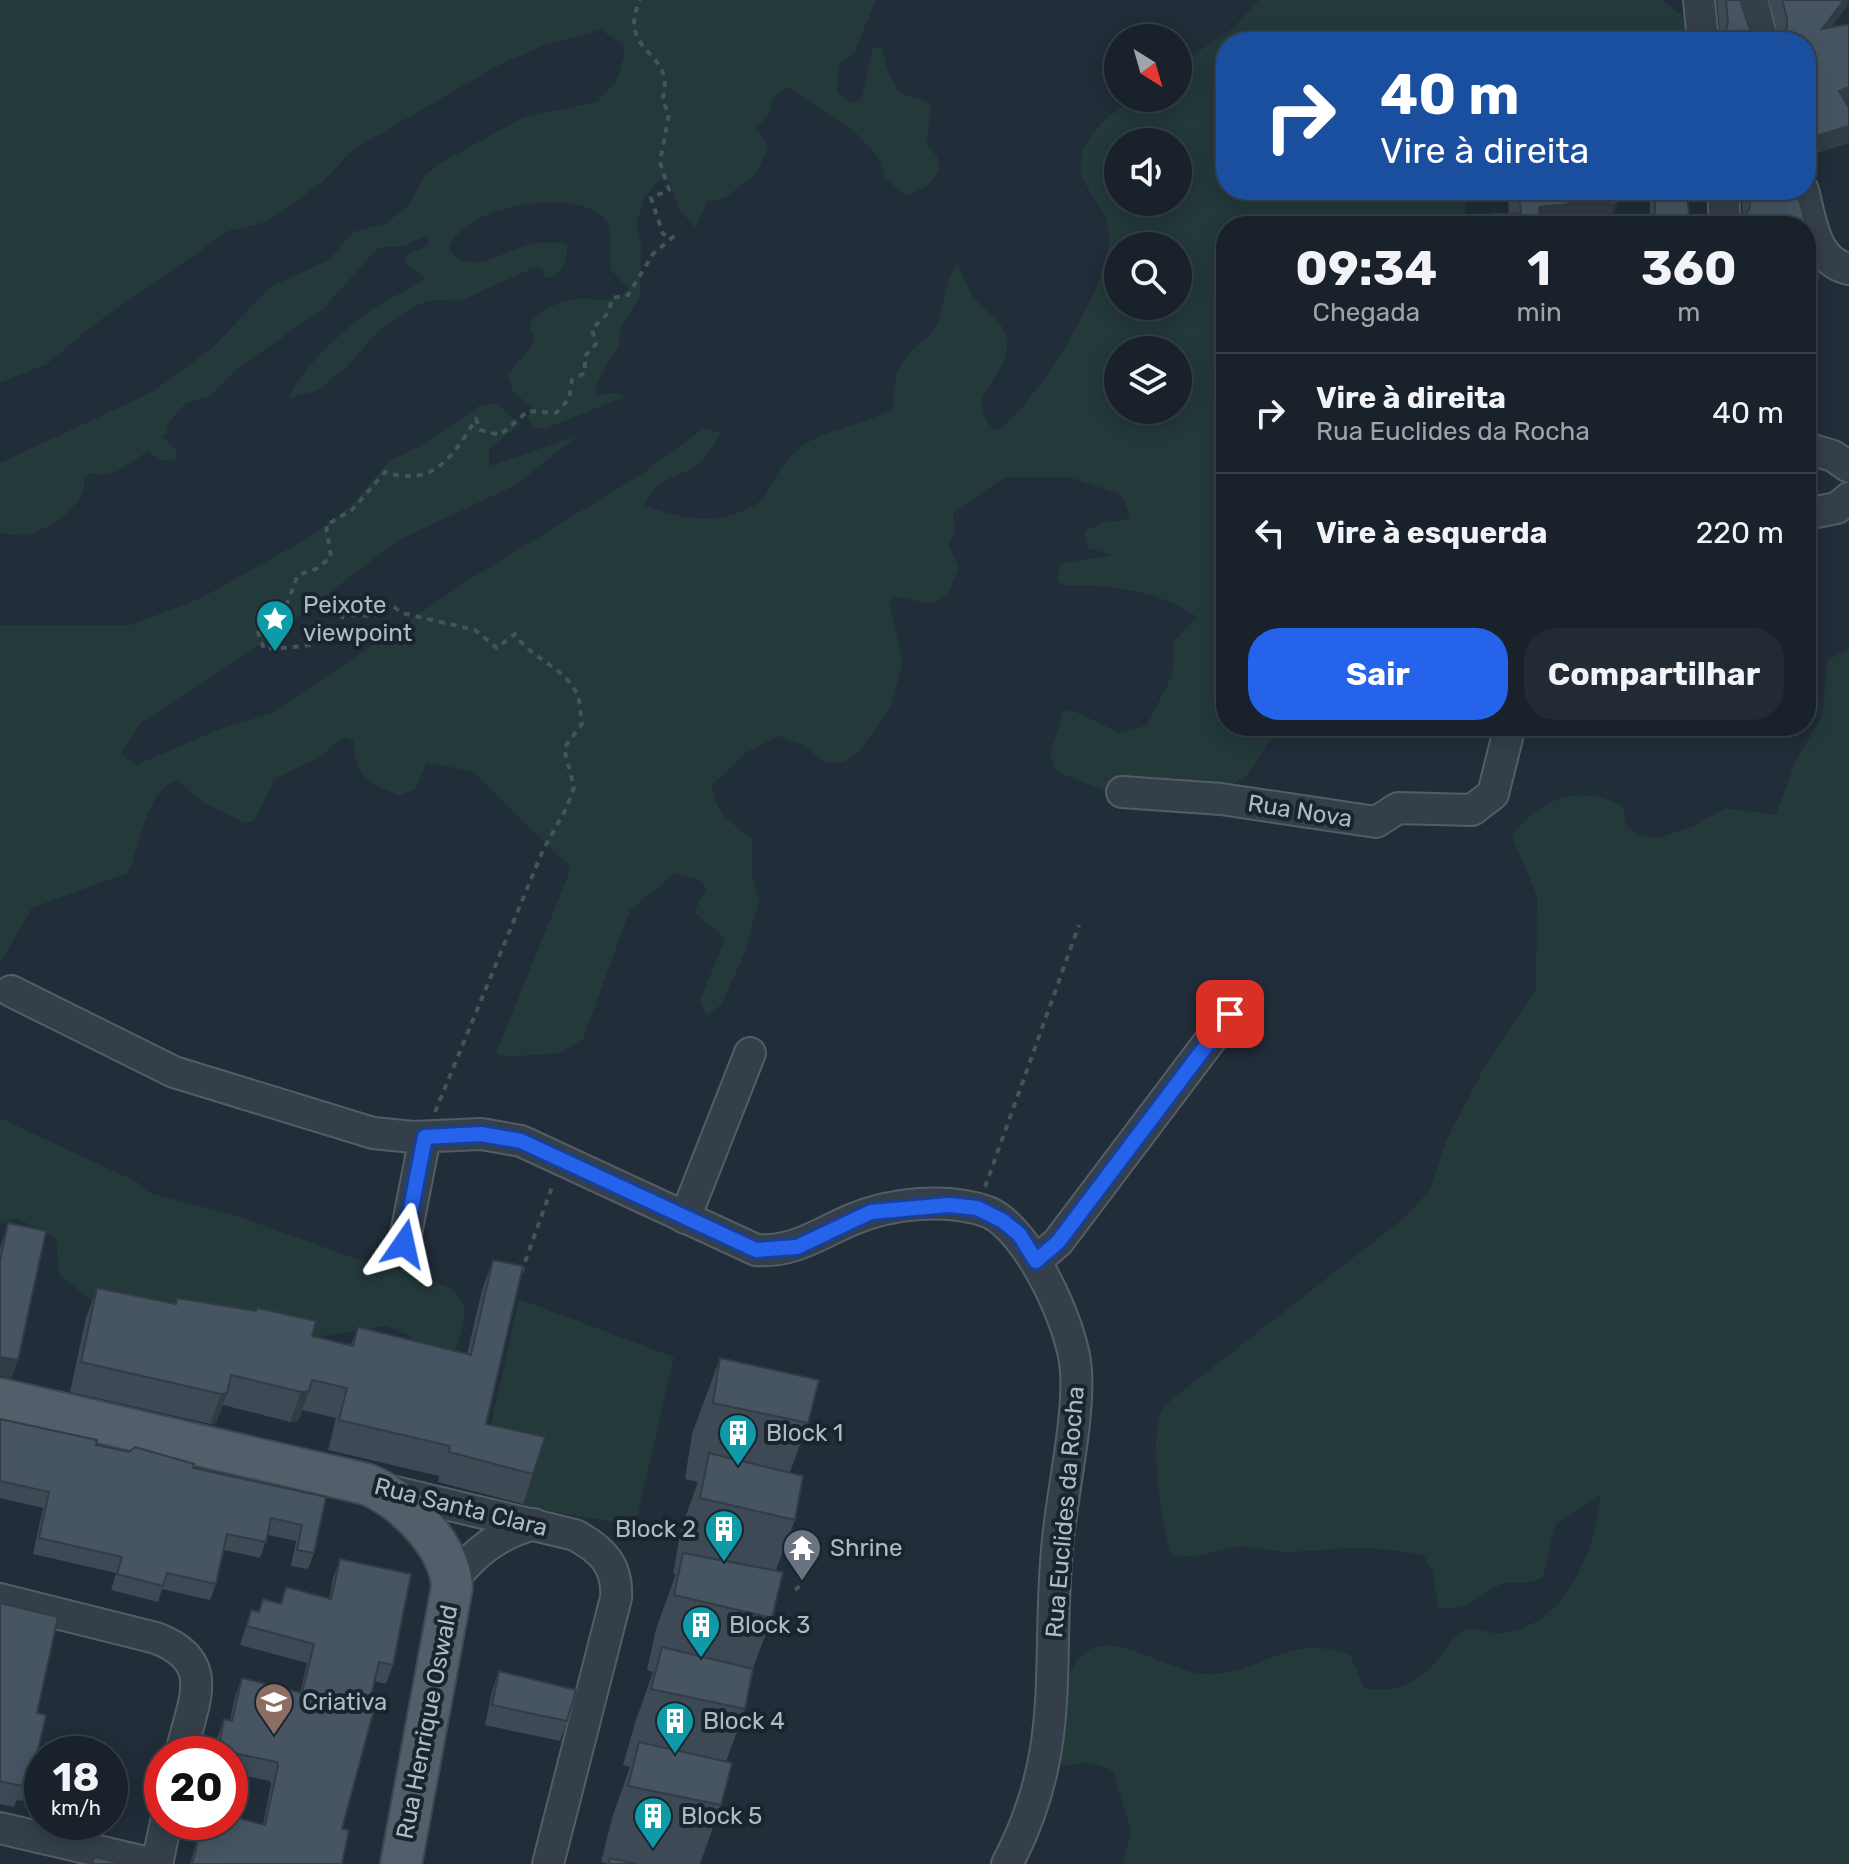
<!DOCTYPE html>
<html lang="pt">
<head>
<meta charset="utf-8">
<style>
  :root { --surface:#19222b; --page:#222a33; --text:#f1f3f6; --muted:#9fa4a9; --line:#373f47; --accent:#2563eb }
  body { margin:0; font-family:Rubik,sans-serif; background:var(--page); color:var(--text); height:100vh; display:flex; flex-direction:column; font-size:30px; white-space:nowrap }
  * { box-sizing:border-box; margin:0 }
  p { font-size:26px; color:var(--muted) }
  .icon { flex:none; width:44px; height:44px; fill:none; stroke:currentColor; stroke-width:2; stroke-linecap:round; stroke-linejoin:round }
  .map { position:relative; flex:1; overflow:hidden }
  .side { position:absolute; left:1216px; top:216px; width:600px; height:520px; display:flex; flex-direction:column; background:var(--surface); border-radius:32px; box-shadow:0 4px 20px #0003,0 0 0 2px var(--line) }
  .side>* { flex:none }
  .top-card { position:absolute; left:1216px; top:32px; width:600px; height:168px; border-radius:32px; box-shadow:0 4px 20px #0003,0 0 0 2px var(--line); background:#1a4fa0; color:#fff; overflow:hidden }
  .needle { width:52px; rotate:143deg }
  .fabs { position:absolute; left:1104px; top:24px; display:grid; gap:16px }
  .fabs a { display:grid; place-items:center; width:88px; height:88px; border-radius:50%; background:var(--surface); box-shadow:0 4px 20px #0003,0 0 0 2px var(--line); font-size:40px }
  .speed { position:absolute; left:24px; top:1736px; display:flex; gap:16px; font-size:40px; font-weight:700; text-align:center }
  .speed>* { display:grid; place-content:center; width:104px; height:104px; border-radius:50%; background:var(--surface); box-shadow:0 4px 20px #0003,0 0 0 2px var(--line); line-height:1 }
  .speed small { font-size:20px; font-weight:400 }
  .speed .limit { border:12px solid #d22; background:#fff; color:#111 }
  .pin { position:absolute; display:grid; place-items:center; width:68px; height:68px; color:#fff; margin:-34px; border-radius:16px; box-shadow:0 4px 12px #0006 }
  .me { position:absolute; width:88px; margin:-44px; rotate:11deg; stroke-linejoin:round; filter:drop-shadow(0 0 6px #0008) }
  .turn { display:flex; align-items:center; gap:28px; height:168px; padding:0 32px; font-size:36px }
  .turn .icon { width:104px; height:104px; stroke-width:2.5 }
  .turn b { display:block; font-size:56px; line-height:68px }
  .eta { display:flex; justify-content:space-evenly; align-items:center; height:136px; text-align:center }
  .eta b { font-size:48px; font-weight:700; line-height:56px }
  .primary-button { display:flex; gap:16px; margin-top:auto; padding:16px 32px }
  .primary-button a { flex:1; height:92px; border-radius:32px; background:var(--accent); color:#fff; font-size:32px; font-weight:700; line-height:92px; text-align:center }
  .primary-button a+a { background:var(--page); color:var(--text) }
  ul { padding:0; list-style:none }
  li { display:flex; align-items:center; gap:24px; height:120px; padding:0 32px; border-top:2px solid var(--line) }
  li div { flex:1 }
  li b { display:block; font-size:30px }
  li em { font-style:normal }
  .map>svg:first-child { display:block }
</style>
</head>
<body>
<div class="map">
<svg width="1849" height="1864" viewBox="0 0 1849 1864">
  <rect width="100%" height="100%" fill="#212d39"/>
  <g fill="#23393a" fill-rule="evenodd">
    <path d="M0,0H876L854,53L839,65L837,92L852,103L861,100L873,48L882,46C884,60 890,84 902,93C910,99 922,97 931,105L927,143C930,149 936,154 938,159C944,177 920,193 906,195L885,179L881,161L857,134L789,87L773,98L768,116L755,128L766,142L767,152L754,176L725,198L707,202L695,228L678,207L670,182L661,179L644,198L636,225L641,243L640,296L621,327L619,345L595,386L598,395L616,393L624,397L547,428C535,430 531,427 528,416L533,409L513,391L507,375L531,347L534,338L530,329L531,321C544,310 554,303 570,300C591,296 612,307 629,289L611,270C608,255 614,233 606,221C583,185 459,204 449,250C470,278 505,250 530,244C539,242 558,242 567,245C568,258 564,269 554,277H545L542,269L533,268L460,301L433,300L416,305L378,331L346,368L316,391L289,398C298,370 350,324 375,307C391,297 409,290 425,279L405,262L407,254L425,247L429,240L422,237L405,246L378,248L323,309L241,366L210,396L185,404L167,425L168,433L162,436L176,449V459L162,461L148,451L118,471L103,475L90,473L84,480C87,505 48,530 26,535C18,537 8,533 0,533V463L152,392L211,349L270,287L329,260L353,232L386,223L408,206L426,174L440,163L524,117L597,102L616,81L625,55L623,45L601,30L545,45L501,64L354,149L321,183L266,222L229,231L213,242L92,326L47,364L0,383Z"/>
    <path d="M1259,0H1662L1692,23L1693,42H1226V190H1471L1461,226H1226V726H1338L1334,730L1281,734L1267,745L1246,776L1222,790L1114,795L1056,771L1050,755L1063,712L1072,710L1120,733L1147,725L1172,676L1174,641L1197,617C1158,590 1109,584 1063,586L1057,580L1061,563L1112,555L1088,548L1084,531L1105,522L1131,519L1122,495L1068,477H1005L953,513L956,532L948,543L959,568L948,594L932,604L897,597L889,601L903,662L891,706L859,752L844,762L825,763L804,745L778,736L746,753L712,785C715,813 731,823 752,838V875L759,901L744,955L721,1005L706,1016L700,1000L725,939L694,912L706,889L702,881L676,873L630,910L583,1039L560,1053L506,1057L496,1053L571,868L472,771L426,763L416,789L400,796C365,781 357,780 353,740L345,737L316,759L275,779L254,821L245,823L204,803L177,780C146,790 141,846 128,873L32,908L0,963V625H131L201,598L310,537L354,503L388,462L420,446L479,406L497,403L520,424L489,449V466L577,436L516,485L397,541L276,634L140,724L121,754L136,765L220,729L272,713L467,581L643,473L704,428L721,433C715,443 708,456 698,464C675,481 657,475 645,506C682,518 711,526 747,509C754,506 762,501 766,494C778,472 786,456 808,442C835,426 868,425 894,407C893,380 896,364 917,346C923,340 931,335 935,328C946,306 943,283 957,263C963,273 967,287 974,297C987,315 1008,320 1007,347C1005,382 960,396 995,430H999C1039,399 1107,289 1109,238C1110,212 1091,200 1083,178C1071,146 1108,111 1136,99C1146,94 1166,98 1178,98V65L1232,29ZM1118,142H1178V202H1118ZM1118,246H1178V306H1118ZM1118,350H1178V410H1118Z"/>
    <path d="M1849,648V1864H1123L1131,1831L1113,1772C1085,1754 1073,1769 1044,1766C1052,1737 1062,1662 1090,1649C1124,1634 1172,1674 1208,1674C1265,1674 1287,1631 1350,1655L1364,1688C1395,1694 1420,1682 1439,1658C1447,1649 1451,1637 1463,1631C1476,1626 1487,1634 1499,1633C1564,1630 1596,1550 1600,1496L1555,1525L1543,1577C1522,1588 1518,1579 1505,1583C1478,1593 1471,1613 1438,1607L1433,1572L1424,1556C1379,1544 1340,1549 1294,1552C1276,1553 1257,1546 1239,1547C1215,1549 1197,1560 1172,1556C1161,1526 1150,1444 1160,1414C1162,1409 1168,1403 1172,1399L1404,1218L1429,1191L1447,1139L1485,1066L1536,989L1537,896L1512,837C1535,799 1584,782 1623,807L1626,825L1640,836L1658,838L1694,826L1725,808L1776,815L1795,762L1822,716L1827,660Z"/>
    <polygon points="0,1118 137,1182 150,1193 237,1216 376,1266 411,1271 454,1290 464,1304 464,1323 452,1359 413,1354 411,1336 386,1326 302,1339 94,1302 59,1275 56,1238 16,1218 0,1224"/>
    <polygon points="519,1299 674,1357 635,1526 522,1506 533,1467 484,1456"/>
  </g>
  <g fill="none" stroke-linecap="round" stroke-linejoin="round">
    <defs>
      <g id="minor">
        <polyline points="1699,0 1703,42"/>
        <polyline points="1752,0 1763,42"/>
        <polyline points="1723,190 1725,226"/>
        <path d="M1803,190C1811,219 1814,262 1849,269"/>
        <polyline points="1806,448 1833,456 1849,467"/>
        <polyline points="1806,514 1837,508 1849,498"/>
        <polyline points="1122,792 1221,799 1376,822 1398,808 1472,810 1493,794 1510,726"/>
        <path d="M11,991L174,1072L373,1133L413,1137L481,1134L521,1141L756,1250C793,1253 818,1234 851,1220C890,1203 948,1197 988,1212C1029,1229 1074,1328 1076,1371C1079,1420 1063,1488 1058,1539C1045,1661 1069,1748 1007,1864"/>
        <polyline points="685,1218 750,1053"/>
        <polyline points="404,1244 425,1137"/>
        <polyline points="1036,1261 1058,1242 1230,1014"/>
        <path d="M383,1489L575,1535C603,1550 618,1566 616,1598L548,1864"/>
        <path d="M452,1581C475,1552 498,1534 534,1524"/>
        <path d="M0,1599L156,1638C219,1662 192,1702 181,1754"/>
        <polyline points="0,1828 154,1864"/>
        <polyline points="157,1864 166,1822"/>
      </g>
      <path id="major" d="M0,1399L366,1484C403,1498 450,1545 452,1587L401,1864"/>
    </defs>
    <use href="#minor" stroke="#525d67" stroke-width="34"/>
    <use href="#major" stroke="#3e4853" stroke-width="44"/>
    <g stroke="#405657" stroke-width="4" stroke-dasharray="6 6" stroke-linecap="butt">
      <path d="M435,1112L543,850L566,809L574,787L564,748L582,724C580,714 581,700 576,692C561,665 530,658 515,634L497,648L475,630L402,613L390,604L374,616L343,615C332,651 296,646 264,649L257,629L260,620L285,608L298,575L316,569L331,557L326,525L352,510L385,472C434,488 453,456 476,419L480,430L500,435L528,411L556,413L569,399L572,380L585,373V356L596,344L592,329L609,312L612,298L628,295L653,254L673,237L663,234L651,198L669,190L660,162L669,114L662,100C679,50 615,55 640,0"/>
      <polyline points="985,1187 1079,925"/>
      <polyline points="521,1273 553,1184"/>
      <polyline points="795,1590 802,1584"/>
    </g>
    <use href="#minor" stroke="#343f49" stroke-width="30"/>
    <use href="#major" stroke="#525e6a" stroke-width="40"/>
  </g>
  <g fill="#3d4955">
    <polygon points="1717,0 1740,0 1754,42 1717,42 1720,36"/>
    <polygon points="1768,0 1849,0 1846,7 1831,27 1847,104 1849,143 1806,156 1806,42 1777,42 1780,36"/>
    <polygon points="1511,190 1646,190 1617,193 1616,204 1610,221 1650,215 1650,201 1654,190 1687,190 1685,226 1487,226 1492,214 1509,214 1508,200"/>
    <polygon points="1741,190 1797,190 1819,277 1812,296 1806,300 1806,226 1740,226 1743,220"/>
    <polygon points="8,1223 18,1360 11,1378 0,1376 0,1249"/>
    <polygon points="493,1260 486,1424 533,1474 523,1504 438,1482 439,1476 328,1450 336,1418 302,1410 298,1421 290,1422 223,1405 216,1423 210,1424 70,1392 86,1318 97,1288 175,1304 177,1298 312,1336 351,1345 358,1327 467,1354 482,1290"/>
    <polygon points="720,1358 808,1423 790,1472 795,1520 776,1570 772,1618 753,1668 745,1709 726,1762 721,1805 700,1864 608,1864 601,1862 612,1818 630,1767 623,1765 635,1723 653,1672 647,1670 656,1629 676,1574 673,1574 681,1529 698,1482 685,1479 692,1434"/>
    <polygon points="0,1419 96,1445 193,1468 326,1497 314,1553 308,1569 291,1566 296,1541 268,1535 260,1558 224,1550 216,1584 210,1600 162,1589 158,1602 111,1590 116,1573 33,1554 43,1508 0,1498"/>
    <polygon points="340,1559 393,1665 386,1684 374,1681 342,1829 342,1864 190,1864 202,1822 230,1822 263,1824 271,1785 270,1781 230,1773 230,1754 214,1754 217,1738 224,1719 230,1720 235,1697 242,1678 300,1693 307,1663 240,1645 251,1610 258,1612 263,1599 280,1604 286,1587 329,1598 333,1578"/>
    <polygon points="0,1603 37,1713 31,1780 23,1801 17,1800 14,1807 0,1804"/>
    <polygon points="499,1671 567,1721 560,1741 485,1725 492,1691"/>
  </g>
  <g fill="#323c45">
    <polygon points="1844,0 1849,0 1846,7 1815,48 1822,29"/>
    <polygon points="1849,87 1849,103 1833,110 1839,91"/>
    <polygon points="1849,126 1849,143 1806,156 1806,139"/>
    <polygon points="1611,190 1646,190 1610,193"/>
    <polygon points="1568,199 1616,204 1610,222 1608,221 1607,226 1532,226 1539,207"/>
    <polygon points="1689,215 1685,226 1675,226 1679,216"/>
    <polygon points="1819,277 1812,296 1806,300 1806,286"/>
    <polygon points="0,1357 18,1360 11,1378 0,1376"/>
    <polygon points="309,1391 298,1421 290,1422 301,1392"/>
    <polygon points="227,1393 216,1423 210,1424 221,1394"/>
  </g>
  <g fill="#475563" stroke="#323c45" stroke-width="2">
    <polygon points="1726,0 1740,0 1754,42 1719,42 1718,38 1726,31 1728,22"/>
    <polygon points="1782,0 1844,0 1822,29 1849,24 1849,87 1839,91 1849,108 1849,126 1806,139 1806,42 1780,42 1779,38 1787,28 1787,18"/>
    <polygon points="1519,190 1618,190 1616,204 1568,199 1569,204 1539,207 1541,226 1489,226 1492,214 1521,214"/>
    <polygon points="1655,190 1687,190 1689,215 1679,216 1679,226 1616,226 1608,221 1655,214"/>
    <polygon points="1749,190 1797,190 1819,277 1806,286 1806,226 1741,226 1742,222 1750,207"/>
    <polygon points="8,1223 46,1231 18,1360 0,1357 0,1261"/>
    <polygon points="493,1260 523,1266 486,1424 545,1437 533,1474 449,1452 450,1446 339,1420 347,1388 312,1380 309,1391 301,1392 231,1375 227,1393 221,1394 81,1362 97,1288 176,1304 177,1298 256,1311 257,1308 316,1321 312,1336 353,1346 358,1327 471,1355"/>
    <polygon points="720,1358 819,1380 808,1423 713,1403"/>
    <polygon points="0,1419 97,1440 96,1445 129,1452 135,1447 194,1464 193,1468 326,1497 314,1553 297,1550 302,1525 271,1518 266,1542 227,1534 216,1584 167,1573 163,1586 117,1574 122,1557 39,1538 49,1492 0,1481"/>
    <polygon points="709,1453 803,1476 795,1520 700,1498"/>
    <polygon points="683,1553 783,1572 772,1618 674,1595"/>
    <polygon points="340,1559 411,1574 393,1665 379,1662 370,1700 376,1702 342,1829 349,1830 342,1864 192,1864 203,1822 230,1822 230,1816 265,1825 278,1766 277,1762 218,1750 224,1719 232,1721 242,1678 302,1693 314,1644 247,1626 251,1610 259,1612 263,1599 281,1604 286,1587 331,1599"/>
    <polygon points="0,1603 58,1617 37,1713 46,1715 31,1780 24,1778 22,1786 0,1781"/>
    <polygon points="662,1647 753,1669 745,1709 651,1689"/>
    <polygon points="499,1671 576,1690 567,1721 492,1705"/>
    <polygon points="639,1742 732,1763 721,1805 628,1786"/>
    <polygon points="94,1857 125,1864 92,1864"/>
    <polygon points="610,1858 637,1864 609,1864"/>
  </g>
  <g fill="none" stroke-linecap="round" stroke-linejoin="round">
    <defs>
      <polyline id="route" points="404,1244 425,1137 481,1134 521,1141 756,1250 797,1247 871,1212 949,1205 977,1208 1003,1221 1019,1234 1036,1261 1058,1242 1230,1014"/>
    </defs>
    <use href="#route" stroke="#184099" stroke-width="20"/>
    <use href="#route" stroke="#2563eb" stroke-width="14"/>
  </g>
  <defs>
    <symbol id="sight-pin" viewBox="-11 -11 22 30"><path d="M0 17L-7.5 6A9.5 9.5 0 1 1 7.5 6Z" fill="#0f9aa8" stroke="#1a242e"/><path d="M0-6L1.8-2.2L6-1.7L2.9 1.2L3.7 5.4L0 3.3L-3.7 5.4L-2.9 1.2L-6-1.7L-1.8-2.2Z" fill="#fff"/></symbol>
    <symbol id="building-pin" viewBox="-11 -11 22 30"><path d="M0 17L-7.5 6A9.5 9.5 0 1 1 7.5 6Z" fill="#0f9aa8" stroke="#1a242e"/><path d="M-4-6H4V6H1V3H-1V6H-4ZM-2.5-4.3h1.7v1.8h-1.7ZM.8-4.3h1.7v1.8H.8ZM-2.5-1h1.7V.8h-1.7ZM.8-1h1.7V.8H.8Z" fill="#fff"/></symbol>
    <symbol id="temple-pin" viewBox="-11 -11 22 30"><path d="M0 17L-7.5 6A9.5 9.5 0 1 1 7.5 6Z" fill="#6b7280" stroke="#1a242e"/><path d="M0-6L5-2H3V0L6.5 2.5H4V6H1.5V3h-3V6H-4V2.5H-6.5L-3 0V-2H-5Z" fill="#fff"/></symbol>
    <symbol id="school-pin" viewBox="-11 -11 22 30"><path d="M0 17L-7.5 6A9.5 9.5 0 1 1 7.5 6Z" fill="#8d6e63" stroke="#1a242e"/><path d="M0-5L7-2L0 1L-7-2ZM-4 1L0 2.5L4 1V4Q0 6-4 4Z" fill="#fff"/></symbol>
  </defs>
  <g fill-rule="evenodd">
    <use href="#sight-pin" x="253" y="597" width="44" height="60"/>
    <use href="#building-pin" x="716" y="1411" width="44" height="60"/>
    <use href="#building-pin" x="702" y="1507" width="44" height="60"/>
    <use href="#temple-pin" x="780" y="1526" width="44" height="60"/>
    <use href="#building-pin" x="679" y="1603" width="44" height="60"/>
    <use href="#school-pin" x="252" y="1680" width="44" height="60"/>
    <use href="#building-pin" x="653" y="1699" width="44" height="60"/>
    <use href="#building-pin" x="631" y="1794" width="44" height="60"/>
  </g>
  <g text-anchor="middle" dominant-baseline="central" stroke-width="8" stroke-linejoin="round" paint-order="stroke">
    <g font-size="24" fill="#afbac6" stroke="#1a242e" text-anchor="start">
      <text x="303" y="605">Peixote<tspan x="303" dy="28">viewpoint</tspan></text>
      <text x="766" y="1433">Block 1</text>
      <text x="696" y="1529" text-anchor="end">Block 2</text>
      <text x="830" y="1548">Shrine</text>
      <text x="729" y="1625">Block 3</text>
      <text x="302" y="1702">Criativa</text>
      <text x="703" y="1721">Block 4</text>
      <text x="681" y="1816">Block 5</text>
    </g>
    <g font-size="24" fill="#afbac6" stroke="#1a242e">
      <text transform="translate(1300 811) rotate(9)">Rua Nova</text>
      <text transform="translate(461 1507) rotate(14)">Rua Santa Clara</text>
      <text transform="translate(1065 1512) rotate(-85)">Rua Euclides da Rocha</text>
      <text transform="translate(427 1722) rotate(-79)">Rua Henrique Oswald</text>
    </g>
  </g>
</svg>
<div class="fabs">
<a><svg class="needle" viewBox="-14 -14 28 28"><path d="M0-13l5 13h-10z" fill="#e53935"/><path d="M0 13l5-13h-10z" fill="#9fa4a9"/></svg></a>
<a><svg class="icon" aria-label="sound" viewBox="0 0 24 24"><path d="M4 9h4l5-4v14l-5-4H4zM17 9q2 3 0 6"/></svg></a>
<a><svg class="icon" aria-label="search" viewBox="0 0 24 24"><circle cx="10" cy="10" r="6"/><path d="M15 15l6 6"/></svg></a>
<a><svg class="icon" aria-label="layers" viewBox="0 0 24 24"><path d="M12 4l9 5-9 5-9-5zM3 14l9 5 9-5"/></svg></a>
</div>
<div class="speed"><div>18<small>km/h</small></div><div class="limit">20</div></div>
<div class="pin" style="left:1230px;top:1014px;background:#d93025"><svg class="icon" aria-label="arrive" viewBox="0 0 24 24"><path d="M6 21V4h12l-3 4 3 4H6"/></svg></div>
<svg class="me" style="left:404px;top:1244px" viewBox="-20 -20 40 40"><path d="M0-17L14 15 0 8-14 15z" fill="#2563eb" stroke="#fff" stroke-width="4"/></svg>
<div class="top-card">
<div class="turn"><svg class="icon" aria-label="right" viewBox="0 0 24 24"><path d="M7 20v-9h11M14 6l5 5-5 5"/></svg><div><b>40 m</b>Vire à direita</div></div>
</div>
<section class="side">
<div class="eta">
<div><b>09:34</b><p>Chegada</p></div>
<div><b>1</b><p>min</p></div>
<div><b>360</b><p>m</p></div>
</div>
<ul>
<li><svg class="icon" aria-label="right" viewBox="0 0 24 24"><path d="M7 20v-9h11M14 6l5 5-5 5"/></svg><div><b>Vire à direita</b><p>Rua Euclides da Rocha</p></div><em>40 m</em></li>
<li><svg class="icon" aria-label="left" viewBox="0 0 24 24"><path d="M17 20v-9H6M10 6l-5 5 5 5"/></svg><div><b>Vire à esquerda</b></div><em>220 m</em></li>
</ul>
<div class="primary-button"><a>Sair</a><a>Compartilhar</a></div>
</section>
</div>
</body>
</html>
